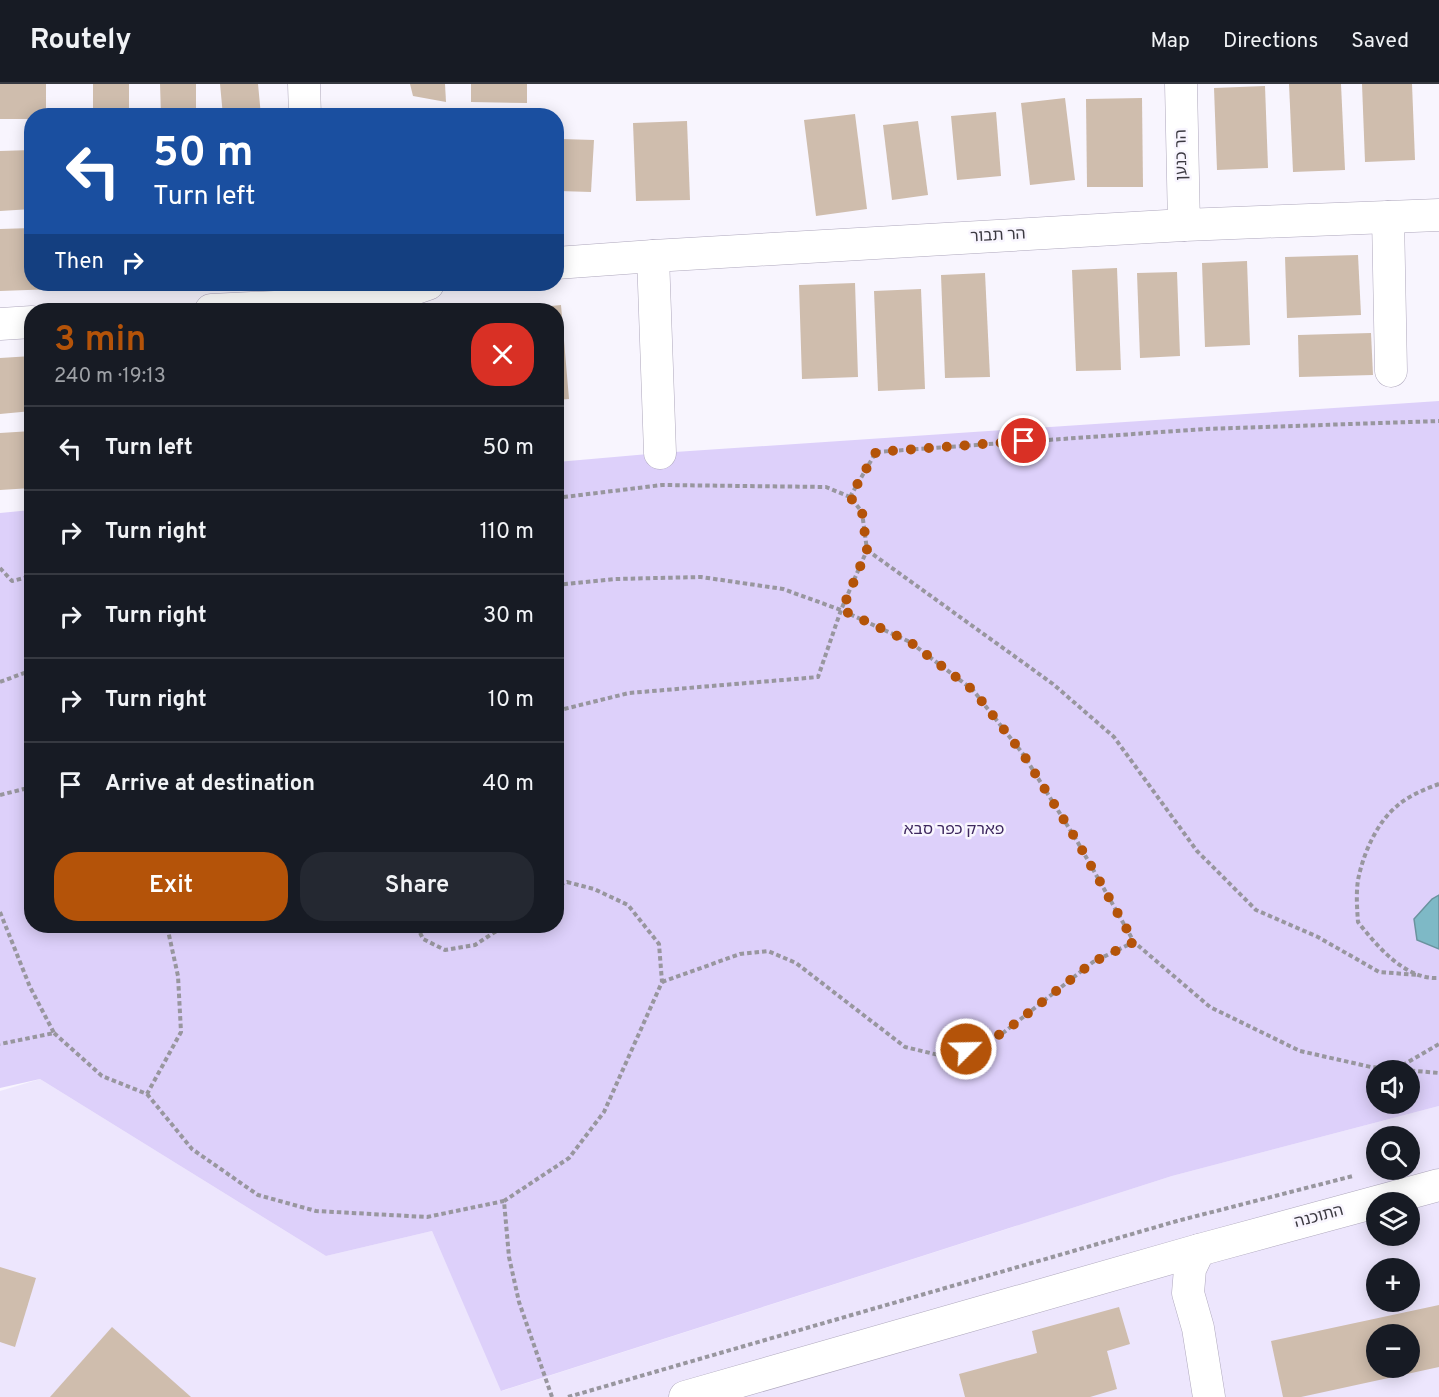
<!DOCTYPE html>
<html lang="en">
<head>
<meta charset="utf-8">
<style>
  :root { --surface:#171b24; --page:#242831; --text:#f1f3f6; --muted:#9ea1a6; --line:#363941; --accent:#b45309 }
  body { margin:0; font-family:Overpass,"Noto Sans Hebrew",sans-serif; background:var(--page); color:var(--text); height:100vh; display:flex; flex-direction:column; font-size:22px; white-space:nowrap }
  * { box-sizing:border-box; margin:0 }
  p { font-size:20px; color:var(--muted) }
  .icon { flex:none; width:33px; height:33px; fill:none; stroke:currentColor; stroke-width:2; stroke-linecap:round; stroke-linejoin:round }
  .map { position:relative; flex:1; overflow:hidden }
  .details { position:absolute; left:24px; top:219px; width:540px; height:630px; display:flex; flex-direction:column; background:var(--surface); border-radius:24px; box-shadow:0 3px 15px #0003 }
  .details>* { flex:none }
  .banner { position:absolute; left:24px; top:24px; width:540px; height:183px; border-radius:24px; box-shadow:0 3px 15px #0003; background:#1a4fa0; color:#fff; overflow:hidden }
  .fabs { position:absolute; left:1366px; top:976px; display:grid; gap:12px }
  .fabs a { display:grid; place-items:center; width:54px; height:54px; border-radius:50%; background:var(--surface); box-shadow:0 3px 15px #0003; font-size:30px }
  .pin { position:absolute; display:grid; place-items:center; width:51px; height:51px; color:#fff; margin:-26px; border:3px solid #fff; border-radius:50%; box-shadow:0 2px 6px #0007 }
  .me { position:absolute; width:66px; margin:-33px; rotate:67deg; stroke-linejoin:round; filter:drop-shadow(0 0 4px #0008) }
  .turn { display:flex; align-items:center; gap:21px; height:126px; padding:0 30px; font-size:27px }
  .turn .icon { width:78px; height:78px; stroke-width:2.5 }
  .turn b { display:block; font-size:42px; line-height:51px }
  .then { display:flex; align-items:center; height:57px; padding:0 30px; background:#0003; gap:12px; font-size:22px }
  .round { display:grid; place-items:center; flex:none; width:63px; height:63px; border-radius:24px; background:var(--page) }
  .headline { display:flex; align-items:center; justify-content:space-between; height:102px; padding:0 30px }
  h1 { font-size:36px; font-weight:600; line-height:45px; color:var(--accent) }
  .button { display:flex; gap:12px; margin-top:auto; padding:12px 30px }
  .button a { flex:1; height:69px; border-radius:24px; background:var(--accent); color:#fff; font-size:24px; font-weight:600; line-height:69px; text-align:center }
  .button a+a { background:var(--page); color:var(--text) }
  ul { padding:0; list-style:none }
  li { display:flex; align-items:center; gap:18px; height:84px; padding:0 30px; border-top:2px solid var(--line) }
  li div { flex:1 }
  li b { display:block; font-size:22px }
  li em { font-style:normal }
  header { display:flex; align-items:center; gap:36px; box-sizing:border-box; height:84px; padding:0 30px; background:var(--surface); border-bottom:2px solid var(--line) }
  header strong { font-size:28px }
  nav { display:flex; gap:33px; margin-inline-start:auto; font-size:21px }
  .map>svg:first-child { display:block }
</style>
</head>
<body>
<header>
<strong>Routely</strong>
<nav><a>Map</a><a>Directions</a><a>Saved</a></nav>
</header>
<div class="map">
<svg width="1439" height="1313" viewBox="0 0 1439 1313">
  <rect width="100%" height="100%" fill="#f8f5fe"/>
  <path fill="#ede6fd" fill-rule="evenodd" d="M40,995L326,1172L432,1147L502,1307L1172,1092L1439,1022V1313H0V1007ZM1377,1053H1410V1086H1377ZM1377,1119H1410V1152H1377ZM1377,1185H1410V1218H1377ZM1377,1251H1410V1284H1377Z"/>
  <path fill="#ddd0fa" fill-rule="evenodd" d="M1439,317V1022L1172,1092L501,1307L432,1147L326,1172L40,995L0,1004V429L31,426L32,842H556L557,378L660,369ZM1377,987H1410V1020H1377Z"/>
  <polygon fill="#7eb9c6" stroke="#6a939e" stroke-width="1.5" points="1439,811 1439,865 1417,856 1414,835 1432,815"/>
  <g fill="#cfbdad" fill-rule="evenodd">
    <polygon points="0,0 46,0 46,32 32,32 32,35 0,35"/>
    <rect x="93" y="0" width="36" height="32"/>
    <polygon points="160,0 196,0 196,32 161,32"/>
    <polygon points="220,0 258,0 261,32 223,32"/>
    <polygon points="410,0 445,0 446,18 413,12"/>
    <polygon points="471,0 527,0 527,19 471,18"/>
    <polygon points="1289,0 1341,0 1345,86 1293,88"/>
    <polygon points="1362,0 1412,0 1415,76 1365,78"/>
    <polygon points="1265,2 1268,84 1217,86 1214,4"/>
    <polygon points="1065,14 1075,96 1030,101 1021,19"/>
    <polygon points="1142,14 1143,103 1087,103 1086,15"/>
    <polygon points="996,28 1001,92 957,96 951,32"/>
    <polygon points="855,30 867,125 816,132 804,36"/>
    <polygon points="687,37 690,116 636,117 633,39"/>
    <polygon points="918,37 928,111 892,116 883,41"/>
    <polygon points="561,55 594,56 591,108 559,107"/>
    <polygon points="32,66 32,125 0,127 0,67"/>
    <polygon points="32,144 32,200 55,200 55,205 0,207 0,145"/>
    <polygon points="1358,171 1361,231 1287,234 1285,173"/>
    <polygon points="1247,177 1250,261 1205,263 1202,179"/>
    <polygon points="1117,184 1121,286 1076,287 1072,186"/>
    <polygon points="1177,188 1180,272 1140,274 1137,189"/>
    <polygon points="985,189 990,293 945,294 941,191"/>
    <polygon points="855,199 858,293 802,295 799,201"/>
    <polygon points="921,205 925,305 878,307 874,207"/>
    <polygon points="561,221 569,315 556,316 556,226 530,226 530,224"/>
    <polygon points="1371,249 1373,291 1299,293 1298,251"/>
    <polygon points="32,272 32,327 0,330 0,274"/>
    <polygon points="32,347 32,404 0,406 0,349"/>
    <polygon points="0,1183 36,1194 15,1263 0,1258"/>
    <path d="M1439,1221V1283L1301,1313H1283L1271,1257ZM1377,1251H1410V1284H1377Z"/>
    <polygon points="1119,1223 1130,1260 1107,1267 1117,1305 1090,1313 965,1313 959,1290 1037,1269 1032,1247"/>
    <polygon points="112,1243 191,1313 50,1313"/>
  </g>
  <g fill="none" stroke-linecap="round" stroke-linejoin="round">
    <defs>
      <g id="minor">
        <polyline points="304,0 305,32"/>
        <polyline points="1181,0 1184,141"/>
        <polyline points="1388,133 1391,287"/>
        <polyline points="653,172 660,369"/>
        <polyline points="556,179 653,172 1184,141 1439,131"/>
        <polyline points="211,226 376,218 428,200"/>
        <polyline points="0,240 32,238"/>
        <polyline points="1199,1166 1190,1185 1188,1209 1198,1244 1209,1313"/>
        <polyline points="685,1313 1199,1166 1439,1101"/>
      </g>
    </defs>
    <use href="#minor" stroke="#aea7bc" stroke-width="33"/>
    <g stroke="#98969e" stroke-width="4" stroke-dasharray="4.5 3" stroke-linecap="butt">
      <polyline points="850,413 876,368 1205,345 1439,337"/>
      <polyline points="556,414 662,401 826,403 850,413 862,428 867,466 841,526 818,593 629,609 556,627"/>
      <polyline points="867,466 1053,600 1114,653 1197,767 1256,826 1318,853 1379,888 1418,891"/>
      <polyline points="0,484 12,497 32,492"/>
      <polyline points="556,501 615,495 701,493 783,505 841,526 910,558 973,606 1023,670 1077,757 1134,858 1210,923 1300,967 1371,983 1439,989"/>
      <polyline points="0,598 32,586"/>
      <path d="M1439,700C1425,705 1408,712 1397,722C1377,738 1363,770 1358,796C1356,810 1357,824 1358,838C1377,862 1405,896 1439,894"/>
      <polyline points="0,711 32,703"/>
      <polyline points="0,828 30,903 54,949 0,960"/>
      <polyline points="417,842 423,855 445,866 475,861 504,842"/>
      <polyline points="662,898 740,870 768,867 796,879 905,963 947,973 1003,949 1093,878 1134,858"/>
      <polyline points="54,949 102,992 147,1010 181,948 178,892 167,842"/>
      <polyline points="1396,985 1439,960"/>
      <polyline points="147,1010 192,1065 258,1111 316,1127 427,1133 504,1117"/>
      <polyline points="552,1313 519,1218 509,1173 504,1117 569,1074 604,1028 662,898 659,860 628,821 594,805 567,798 556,802"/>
      <polyline points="568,1313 1177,1137 1353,1092"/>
    </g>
    <use href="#minor" stroke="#fff" stroke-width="32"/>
  </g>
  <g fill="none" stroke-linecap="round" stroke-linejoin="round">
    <polyline stroke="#b45309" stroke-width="10" stroke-dasharray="0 18" points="966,965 1003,949 1093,878 1134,858 1077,757 1023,670 973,606 910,558 842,526 867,466 862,428 850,413 876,368 1024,357"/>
  </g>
  <g text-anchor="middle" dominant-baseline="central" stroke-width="5" stroke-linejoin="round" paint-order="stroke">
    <g font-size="16" fill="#3b3941" stroke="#f8f5fe">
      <text transform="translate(1182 71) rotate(-91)">הר כנען</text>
      <text transform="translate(998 152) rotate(-3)">הר תבור</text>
      <text transform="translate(1319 1133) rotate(-15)">התוכנה</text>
    </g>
    <g font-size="16" fill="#3e285f" stroke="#f8f5fe">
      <text x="954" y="746">פארק כפר סבא</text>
    </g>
  </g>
</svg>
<div class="fabs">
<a><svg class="icon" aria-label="sound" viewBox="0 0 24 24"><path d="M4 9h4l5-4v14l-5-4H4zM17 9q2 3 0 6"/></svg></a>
<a><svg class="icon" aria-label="search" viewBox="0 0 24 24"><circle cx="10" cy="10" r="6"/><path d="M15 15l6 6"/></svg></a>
<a><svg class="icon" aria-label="layers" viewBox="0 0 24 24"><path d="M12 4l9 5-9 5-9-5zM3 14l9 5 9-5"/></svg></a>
<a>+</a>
<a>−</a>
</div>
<div class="pin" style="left:1024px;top:357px;background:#d93025"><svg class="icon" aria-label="arrive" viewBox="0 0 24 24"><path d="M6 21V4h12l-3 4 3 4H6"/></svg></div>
<svg class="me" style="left:966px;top:965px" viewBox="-20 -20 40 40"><circle r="17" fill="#b45309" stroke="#fff" stroke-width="3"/><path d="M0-11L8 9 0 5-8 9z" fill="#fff"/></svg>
<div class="banner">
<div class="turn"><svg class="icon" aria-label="left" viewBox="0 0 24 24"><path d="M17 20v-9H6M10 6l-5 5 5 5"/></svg><div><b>50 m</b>Turn left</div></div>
<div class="then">Then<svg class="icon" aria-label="right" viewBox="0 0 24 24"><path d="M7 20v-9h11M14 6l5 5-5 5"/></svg></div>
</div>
<section class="details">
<div class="headline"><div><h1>3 min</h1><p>240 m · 19:13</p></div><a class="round" style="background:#d93025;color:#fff"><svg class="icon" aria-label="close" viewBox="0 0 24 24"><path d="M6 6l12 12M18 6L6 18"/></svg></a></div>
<ul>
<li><svg class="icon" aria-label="left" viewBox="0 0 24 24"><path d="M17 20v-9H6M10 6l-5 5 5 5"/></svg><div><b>Turn left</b></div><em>50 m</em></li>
<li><svg class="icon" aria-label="right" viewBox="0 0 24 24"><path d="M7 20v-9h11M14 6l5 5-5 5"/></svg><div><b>Turn right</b></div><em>110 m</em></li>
<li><svg class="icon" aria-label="right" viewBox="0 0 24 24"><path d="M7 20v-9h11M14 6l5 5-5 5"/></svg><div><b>Turn right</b></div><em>30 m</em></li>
<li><svg class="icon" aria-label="right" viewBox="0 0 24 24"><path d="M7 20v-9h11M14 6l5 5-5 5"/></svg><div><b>Turn right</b></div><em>10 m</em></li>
<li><svg class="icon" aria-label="arrive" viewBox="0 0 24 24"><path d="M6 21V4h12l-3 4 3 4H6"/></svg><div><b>Arrive at destination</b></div><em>40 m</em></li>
</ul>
<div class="button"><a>Exit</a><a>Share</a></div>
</section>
</div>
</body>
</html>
